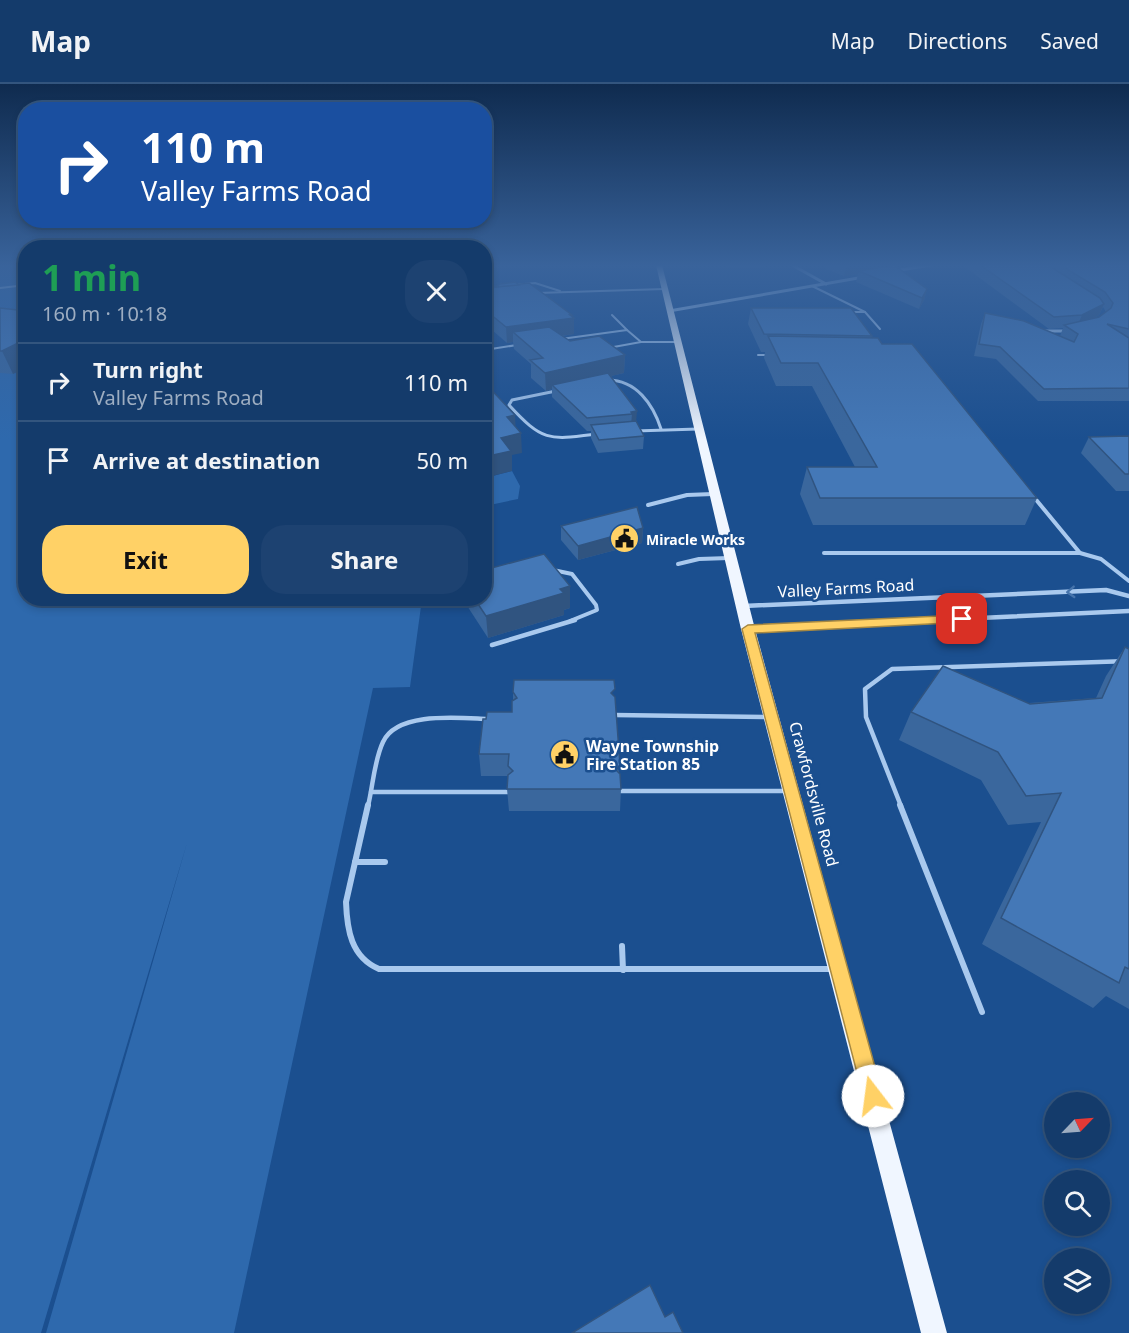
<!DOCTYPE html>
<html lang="en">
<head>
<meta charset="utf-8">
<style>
  :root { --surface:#143b6b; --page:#1d4271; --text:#f1f3f6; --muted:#9dadc1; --line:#33557e; --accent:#ffd166 }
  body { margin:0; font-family:"Noto Sans",sans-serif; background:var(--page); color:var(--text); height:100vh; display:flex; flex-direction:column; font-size:22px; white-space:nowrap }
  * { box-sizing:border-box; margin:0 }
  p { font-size:20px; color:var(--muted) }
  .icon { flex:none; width:33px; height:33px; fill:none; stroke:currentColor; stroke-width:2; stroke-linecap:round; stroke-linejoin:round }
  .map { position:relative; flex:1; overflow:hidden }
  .side { position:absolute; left:18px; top:156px; width:474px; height:366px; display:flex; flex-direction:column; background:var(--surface); border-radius:24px; box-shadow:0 3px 9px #0003,0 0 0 2px var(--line) }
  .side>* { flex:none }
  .banner { position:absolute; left:18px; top:18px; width:474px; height:126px; border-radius:24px; box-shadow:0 3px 9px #0003,0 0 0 2px var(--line); background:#1a4fa0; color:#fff; overflow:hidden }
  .needle { width:39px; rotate:65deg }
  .fabs { position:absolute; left:1044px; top:1008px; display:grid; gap:12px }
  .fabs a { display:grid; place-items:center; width:66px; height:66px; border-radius:50%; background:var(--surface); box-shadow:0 3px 9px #0003,0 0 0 2px var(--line); font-size:30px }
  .pin { position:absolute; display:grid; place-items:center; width:51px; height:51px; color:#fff; margin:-26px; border-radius:12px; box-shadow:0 3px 9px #0006 }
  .me { position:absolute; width:66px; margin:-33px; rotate:345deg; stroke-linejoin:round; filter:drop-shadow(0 0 4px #0008) }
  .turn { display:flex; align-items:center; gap:21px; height:126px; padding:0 24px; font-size:27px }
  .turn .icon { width:78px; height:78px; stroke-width:2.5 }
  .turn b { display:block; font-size:42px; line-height:51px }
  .round { display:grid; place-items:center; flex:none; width:63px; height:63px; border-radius:24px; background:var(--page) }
  .summary { display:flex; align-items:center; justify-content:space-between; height:102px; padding:0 24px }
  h1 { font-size:36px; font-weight:700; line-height:45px; color:#1e9e55 }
  .cta { display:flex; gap:12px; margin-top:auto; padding:12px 24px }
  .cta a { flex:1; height:69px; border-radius:24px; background:var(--accent); color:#111; font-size:24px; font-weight:700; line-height:69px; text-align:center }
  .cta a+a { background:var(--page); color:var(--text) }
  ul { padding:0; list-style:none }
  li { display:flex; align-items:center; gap:18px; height:78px; padding:0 24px; border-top:2px solid var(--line) }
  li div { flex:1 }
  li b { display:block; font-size:22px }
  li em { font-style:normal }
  header { display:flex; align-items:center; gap:36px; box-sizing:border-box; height:84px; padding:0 30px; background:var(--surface); border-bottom:2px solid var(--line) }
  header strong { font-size:28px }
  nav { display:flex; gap:33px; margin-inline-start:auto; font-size:21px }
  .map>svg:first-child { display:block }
</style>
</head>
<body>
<header>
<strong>Map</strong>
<nav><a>Map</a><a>Directions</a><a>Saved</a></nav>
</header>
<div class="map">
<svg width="1129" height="1249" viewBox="0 0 1129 1249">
  <rect width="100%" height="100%" fill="#1b4f8f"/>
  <g fill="#2e69ad">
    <polygon points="0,181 25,181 26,514 422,515 410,603 373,604 234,1249 46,1249 187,759 41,1249 0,1249"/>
    <polygon points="512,387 520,402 518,415 485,422 485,394"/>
  </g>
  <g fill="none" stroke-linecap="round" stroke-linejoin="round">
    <g stroke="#a9c9ee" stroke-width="2">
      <polyline points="513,201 535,199 560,207"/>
      <polyline points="812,202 865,228 880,245"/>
      <polyline points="0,204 26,201"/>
      <polyline points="537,209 664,205"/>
      <polyline points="849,228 865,228"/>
      <polyline points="612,231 627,246"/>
      <polyline points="561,255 627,246 641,258"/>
      <polyline points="484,257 491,265 517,261"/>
      <polyline points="608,264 641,258 677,258"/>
      <polyline points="758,271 771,271"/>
    </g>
    <g stroke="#a9c9ee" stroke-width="3">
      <path d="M608,296C636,296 653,320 661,345"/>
      <path d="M556,307L512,316L509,321C543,358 549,356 597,350"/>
      <polyline points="635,347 698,345"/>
    </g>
    <g stroke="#a9c9ee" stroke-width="4">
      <polyline points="1033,412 1080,469"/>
      <polyline points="648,421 687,411 713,410"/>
      <polyline points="824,469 1080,469 1101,475 1129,497"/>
      <polyline points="678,480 699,475 729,474"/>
      <polyline points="553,486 572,490 596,521 597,526 570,537"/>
    </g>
    <g stroke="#a9c9ee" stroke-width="4.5">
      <polyline points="492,561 575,536"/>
      <polyline points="614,631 767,633"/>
      <polyline points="619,707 787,707"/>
      <polyline points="371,708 510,708"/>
      <path d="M368,722C373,702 374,677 383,658C397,627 460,634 487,635"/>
      <polyline points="901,722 866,633 865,605 892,585 1129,577"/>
    </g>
    <g stroke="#a9c9ee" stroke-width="6">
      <path d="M368,721L346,818C347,846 351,873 379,885H834"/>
      <polyline points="900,721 982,928"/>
      <polyline points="355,778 385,778"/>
      <polyline points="622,862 623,886"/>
    </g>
    <g stroke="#a9c9ee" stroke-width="3">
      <polyline points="792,181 826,200"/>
      <polyline points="894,187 931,181"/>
      <polyline points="669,227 864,193"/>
      <polyline points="1042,247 1068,247"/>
    </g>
    <g stroke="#a9c9ee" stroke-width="4.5">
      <polyline points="744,522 1106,506 1129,512"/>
      <polyline points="914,537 1129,527"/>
    </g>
    <polyline stroke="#a9c9ee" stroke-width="6" points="749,545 945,536"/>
    <polygon fill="#f0f6ff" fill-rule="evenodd" points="656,181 662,181 755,545 947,1249 921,1249 741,545"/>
  </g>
  <g fill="#3a679d" fill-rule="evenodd">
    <polygon points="725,181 762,181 761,184 726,183"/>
    <polygon points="823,181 884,181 883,183 894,181 927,205 924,216 919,225 856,198 858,190 844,192 828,186"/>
    <path d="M962,181H1129V317H1038L996,275L974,272L981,240L985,229L1060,252L1063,244L1049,245ZM1103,223L1106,228L1099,233L1092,235L1099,231Z"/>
    <polygon points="484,196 495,203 519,201 572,231 572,233 574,234 574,250 562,252 570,257 625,271 624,289 611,292 644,352 643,365 598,369 591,354 591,347 587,347 552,313 552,305 546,307 531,294 531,280 514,265 513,258 507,259 484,239"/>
    <polygon points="0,224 26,227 26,284 13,290 0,289"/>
    <polygon points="751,224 872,252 871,254 882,260 1037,414 1025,441 813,441 800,410 807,383 855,383 812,302 776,302 764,274 765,268 761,268 748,240"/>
    <polygon points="1129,352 1129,407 1116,407 1081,369 1089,353"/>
    <polygon points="561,442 643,444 642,459 578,476 561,456"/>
    <polygon points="462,514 484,514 570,524 564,526 564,531 488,554"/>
    <polygon points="1125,563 1129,565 1129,925 1106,912 1093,924 982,860 1041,738 1008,741 981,696 899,656 911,628 1096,614 1106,592"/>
    <polygon points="513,608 614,612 619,689 621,705 620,727 509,727 507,705 508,692 481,692 479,670 512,628 513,617"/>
  </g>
  <g fill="#305480">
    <polygon points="856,181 884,181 883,186 859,187 858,190 844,192 846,183"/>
    <polygon points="927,205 924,216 919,225 922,214"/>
    <polygon points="1104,220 1099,231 1077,243 1082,231"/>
    <polygon points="572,231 572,235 574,234 574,250 523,257 513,248 513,258 507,259 506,243"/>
    <polygon points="20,258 26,269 26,284 13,290 2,267"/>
    <polygon points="625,271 624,289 556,305 552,301 552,305 546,307 545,289"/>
    <polygon points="637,327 636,340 631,341 632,330 631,328"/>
    <polygon points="515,331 516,350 507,333"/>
    <polygon points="521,349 522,369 512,371 512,387 484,394 484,373 501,354"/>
    <polygon points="643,444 642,459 578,476 578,462"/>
    <polygon points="570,502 570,524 564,526 564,531 488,554 486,532"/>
  </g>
  <g fill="#4478b7" stroke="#305480" stroke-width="1.5">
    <polygon points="894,181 927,205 922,214 859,187"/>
    <polygon points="980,181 1048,181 1100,214 1104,220 1082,231 1054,233"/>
    <polygon points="1060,181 1129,181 1129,245 1107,240 1129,254 1129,304 1044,305 1000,263 979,260 985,229 1024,237 1074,258 1078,250 1064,241 1099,233 1111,224 1113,219 1105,208"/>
    <polygon points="484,196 496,203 529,199 572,231 570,231 574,234 506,243 484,225"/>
    <polygon points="515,198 519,201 496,203 495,203 500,200"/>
    <polygon points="0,224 26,227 26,258 20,258 2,267 0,267"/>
    <polygon points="751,224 851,224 872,252 764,250"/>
    <polygon points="549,243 570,257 599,252 625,271 545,289 530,276 543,274 513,248"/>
    <polygon points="768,252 878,254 882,260 912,260 1037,414 820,414 807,383 877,383 818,279 781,279"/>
    <polygon points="608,289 637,327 631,328 632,330 587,334 552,301"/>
    <polygon points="484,298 515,331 507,333 521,349 501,354 511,367 484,373"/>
    <polygon points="636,337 644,352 599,356 591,341"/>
    <polygon points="1129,352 1129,390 1125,390 1089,353"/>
    <polygon points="637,423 643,444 578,462 561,442"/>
    <polygon points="544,470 570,502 560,505 564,509 486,532 474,514 484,514 484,486"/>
    <polygon points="1125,563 1129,565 1129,885 1125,883 1119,899 1001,834 1061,709 1026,712 998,668 911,628 943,582 1030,620 1102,614"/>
    <polygon points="514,596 614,596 615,605 611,609 615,613 620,681 616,686 620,690 621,705 507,705 508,691 513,687 508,682 509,670 479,670 483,635 486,635 487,628 512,628 512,617 517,614 513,608"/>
    <polygon points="650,1201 665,1233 673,1228 683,1249 572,1249"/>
  </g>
  <defs><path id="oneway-chevron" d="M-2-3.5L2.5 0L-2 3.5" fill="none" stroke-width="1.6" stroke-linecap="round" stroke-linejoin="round" transform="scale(1.5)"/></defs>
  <use stroke="#4674ac" href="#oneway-chevron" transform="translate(1071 508) rotate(177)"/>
  <linearGradient id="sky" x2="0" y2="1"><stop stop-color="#0f2b4f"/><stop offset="0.51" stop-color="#39639b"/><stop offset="1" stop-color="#39639b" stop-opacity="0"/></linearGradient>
  <rect width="1129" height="356" fill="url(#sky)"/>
  <polygon fill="#ffd166" stroke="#a68842" stroke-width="1.5" points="962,531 967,532 967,538 755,549 883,1012 880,1019 873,1022 866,1019 863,1012 742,545 748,541"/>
  <defs>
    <symbol id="civic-disc" viewBox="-11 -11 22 22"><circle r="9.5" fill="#ffd166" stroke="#1b4f8f"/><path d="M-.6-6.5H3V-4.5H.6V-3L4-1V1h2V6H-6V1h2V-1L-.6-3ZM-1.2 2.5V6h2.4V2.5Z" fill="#111"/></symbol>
  </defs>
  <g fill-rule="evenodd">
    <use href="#civic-disc" x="608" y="438" width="33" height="33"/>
    <use href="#civic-disc" x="548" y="654" width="33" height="33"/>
  </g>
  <g text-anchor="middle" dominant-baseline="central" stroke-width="5" stroke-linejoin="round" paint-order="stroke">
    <g font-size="14" font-weight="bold" fill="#fff" stroke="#1b4f8f" text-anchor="start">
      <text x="646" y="455">Miracle Works</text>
    </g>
    <g font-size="16" fill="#fff" stroke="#1b4f8f">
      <text transform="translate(846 504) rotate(-3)">Valley Farms Road</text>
      <text transform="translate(814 710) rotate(75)">Crawfordsville Road</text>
    </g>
    <g font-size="16" font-weight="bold" fill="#fff" stroke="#1b4f8f" text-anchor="start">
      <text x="586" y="662">Wayne Township<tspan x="586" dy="18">Fire Station 85</tspan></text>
    </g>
  </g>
</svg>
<div class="fabs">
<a><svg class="needle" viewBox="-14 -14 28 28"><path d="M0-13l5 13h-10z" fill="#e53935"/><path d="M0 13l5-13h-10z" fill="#9dadc1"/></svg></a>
<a><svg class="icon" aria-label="search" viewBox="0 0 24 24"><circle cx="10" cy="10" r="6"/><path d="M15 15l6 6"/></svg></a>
<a><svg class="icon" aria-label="layers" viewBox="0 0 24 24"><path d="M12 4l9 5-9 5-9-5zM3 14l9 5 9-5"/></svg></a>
</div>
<div class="pin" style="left:962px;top:535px;background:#d93025"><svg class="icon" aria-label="arrive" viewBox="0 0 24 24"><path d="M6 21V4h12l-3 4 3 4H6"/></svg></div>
<svg class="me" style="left:873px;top:1012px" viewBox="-20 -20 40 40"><circle r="19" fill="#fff"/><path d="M0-13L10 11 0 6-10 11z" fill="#ffd166"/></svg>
<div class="banner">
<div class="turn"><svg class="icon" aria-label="right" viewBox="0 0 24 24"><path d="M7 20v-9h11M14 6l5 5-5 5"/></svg><div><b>110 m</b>Valley Farms Road</div></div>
</div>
<section class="side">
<div class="summary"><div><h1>1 min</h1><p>160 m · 10:18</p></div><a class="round"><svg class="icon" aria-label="close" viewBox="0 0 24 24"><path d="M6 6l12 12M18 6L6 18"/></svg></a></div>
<ul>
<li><svg class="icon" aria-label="right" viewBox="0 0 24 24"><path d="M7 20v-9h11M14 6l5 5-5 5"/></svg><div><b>Turn right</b><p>Valley Farms Road</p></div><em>110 m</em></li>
<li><svg class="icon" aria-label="arrive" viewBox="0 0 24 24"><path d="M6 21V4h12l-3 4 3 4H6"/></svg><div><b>Arrive at destination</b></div><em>50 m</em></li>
</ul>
<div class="cta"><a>Exit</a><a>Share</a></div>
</section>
</div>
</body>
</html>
